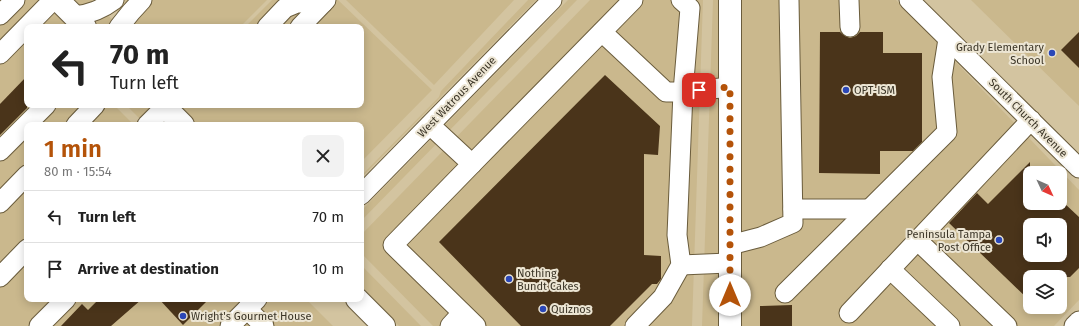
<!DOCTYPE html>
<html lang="en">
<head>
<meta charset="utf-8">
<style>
  :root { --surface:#fff; --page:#f2f2f2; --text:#222; --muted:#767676; --line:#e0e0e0; --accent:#b45309 }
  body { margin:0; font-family:"Fira Sans",sans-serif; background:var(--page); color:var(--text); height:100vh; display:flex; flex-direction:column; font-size:15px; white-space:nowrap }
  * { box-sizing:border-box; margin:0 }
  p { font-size:13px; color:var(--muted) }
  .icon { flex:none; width:22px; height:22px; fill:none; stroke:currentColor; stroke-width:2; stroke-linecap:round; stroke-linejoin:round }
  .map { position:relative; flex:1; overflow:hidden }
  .panel { position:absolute; left:24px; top:122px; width:340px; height:180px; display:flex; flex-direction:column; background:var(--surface); border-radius:8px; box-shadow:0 2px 10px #0003 }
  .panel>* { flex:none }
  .guide { position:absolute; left:24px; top:24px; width:340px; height:84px; border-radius:8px; box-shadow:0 2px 10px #0003; background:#fff; color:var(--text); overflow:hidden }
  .needle { width:26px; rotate:134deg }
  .controls { position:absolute; left:1023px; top:166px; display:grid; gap:8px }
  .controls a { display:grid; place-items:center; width:44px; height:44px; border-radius:8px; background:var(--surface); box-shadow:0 2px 10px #0003; font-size:20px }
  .pin { position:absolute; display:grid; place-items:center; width:34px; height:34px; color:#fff; margin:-17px; border-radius:8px; box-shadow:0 2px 6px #0006 }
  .me { position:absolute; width:44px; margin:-22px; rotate:0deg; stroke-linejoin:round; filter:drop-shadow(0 0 3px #0008) }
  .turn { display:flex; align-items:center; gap:14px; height:84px; padding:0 20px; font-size:18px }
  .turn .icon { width:52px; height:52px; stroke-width:2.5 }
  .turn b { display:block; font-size:28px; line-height:34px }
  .round { display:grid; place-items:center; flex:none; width:42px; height:42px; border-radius:8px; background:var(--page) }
  .summary { display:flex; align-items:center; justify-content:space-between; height:68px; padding:0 20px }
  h1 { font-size:24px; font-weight:600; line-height:30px; color:var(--accent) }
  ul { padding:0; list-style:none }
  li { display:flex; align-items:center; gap:12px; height:52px; padding:0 20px; border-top:1px solid var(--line) }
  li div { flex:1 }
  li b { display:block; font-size:15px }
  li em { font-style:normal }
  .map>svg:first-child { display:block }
</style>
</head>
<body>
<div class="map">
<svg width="1079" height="326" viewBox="0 0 1079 326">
  <rect width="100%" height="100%" fill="#d3c4a0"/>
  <g fill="#cab88d" fill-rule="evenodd">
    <polygon points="0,0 43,0 71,27 27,27 27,105 38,105 0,144"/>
    <polygon points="72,0 92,0 120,27 100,27"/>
    <polygon points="105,0 267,0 240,27 133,27"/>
    <polygon points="272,0 338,0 432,90 361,162 361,125 149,125 168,105 361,105 361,27 245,27"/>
    <polygon points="346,0 514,0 434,85"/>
    <polygon points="528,0 536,0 361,178 361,176 439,97 441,91"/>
    <polygon points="568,0 577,0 361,221 361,211"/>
    <polygon points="590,0 703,0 692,326 433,326 361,253 361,235"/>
    <polygon points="713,0 720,0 719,326 702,326"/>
    <path d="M742,0H896L1079,190V300L1054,326H741ZM1030,173H1060V203H1030ZM1030,225H1060V255H1030ZM1030,277H1060V307H1030Z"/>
    <polygon points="971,0 1079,0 1079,106"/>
    <polygon points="51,105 114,105 134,125 32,125"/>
    <polygon points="126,105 149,105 152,108 140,119"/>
    <polygon points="27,130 27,299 306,299 333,326 0,326 0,157"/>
    <polygon points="361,265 421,326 399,326 361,288"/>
  </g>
  <g fill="#4a341a" fill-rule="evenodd">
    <polygon points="820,32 840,32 845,36 850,38 856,36 860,32 883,32 883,53 922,53 922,142 913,151 880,151 880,174 819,173"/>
    <polygon points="1079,32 1079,68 1061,50"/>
    <polygon points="605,75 660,126 658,155 644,154 644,255 661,256 661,279 657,284 652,284 610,326 521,326 439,242"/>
    <polygon points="27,76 27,108 0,135 0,104"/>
    <path d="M1030,162V203H1064L1079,217V268L1070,277H1030V301L949,223L977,193L988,204ZM1030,225H1060V255H1030Z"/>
    <polygon points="99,299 142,299 111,326 61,326 82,304 88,310"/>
    <polygon points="159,299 209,299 183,325"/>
    <polygon points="792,305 792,326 760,326 760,306"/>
  </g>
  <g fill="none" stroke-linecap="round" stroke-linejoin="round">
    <defs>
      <g id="minor">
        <polyline points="849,0 850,27"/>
        <polyline points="909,0 1079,168"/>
        <polyline points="0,15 15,0"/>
        <path d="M75,16C90,14 101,10 114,0"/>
        <polyline points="119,27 131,12 142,0"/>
        <polyline points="267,27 285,8 297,3 323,3"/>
        <polyline points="300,27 326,0"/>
        <polyline points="602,32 666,92 683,92 730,87"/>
        <polyline points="0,54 53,0"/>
        <polyline points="76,125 95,105"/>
        <polyline points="147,125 165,107"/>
        <polyline points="430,125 472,164 393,245 476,326"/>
        <polyline points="0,151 46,105"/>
        <polyline points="472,164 633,0"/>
        <polyline points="361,195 552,0"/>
        <polyline points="0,203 27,175"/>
        <polyline points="793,209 869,209"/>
        <polyline points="917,240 1007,326"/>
        <polyline points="730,245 761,237 793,223 789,0"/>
        <polyline points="681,265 729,263"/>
        <polyline points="890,269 950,326"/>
        <polyline points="0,277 27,249"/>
        <polyline points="785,293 947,132 942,77 948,39"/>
        <polyline points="247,309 264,326"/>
        <polyline points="849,313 1031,120"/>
        <polyline points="39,326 66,299"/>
        <polyline points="230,326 257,299"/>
        <polyline points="450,326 462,313"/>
        <polyline points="635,326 663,297 681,265 677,235 683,92 690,8 681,0"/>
        <polyline points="1074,326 1079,321"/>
      </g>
      <g id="major">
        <polyline points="58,0 85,27"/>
        <polyline points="730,0 730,326"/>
        <polyline points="163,105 183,125"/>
        <polyline points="357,299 384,326"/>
      </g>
    </defs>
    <use href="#minor" stroke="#6a5c3c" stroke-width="21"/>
    <use href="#major" stroke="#6a5c3c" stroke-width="24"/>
    <use href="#minor" stroke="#fff" stroke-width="19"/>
    <use href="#major" stroke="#fff" stroke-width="22"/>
  </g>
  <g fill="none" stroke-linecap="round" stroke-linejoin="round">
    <polyline stroke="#b45309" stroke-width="7" stroke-dasharray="0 12.6" points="699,90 730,87 730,295"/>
  </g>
  <g fill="#2b47b7" stroke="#ece5d3" stroke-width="1.5">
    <circle cx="1052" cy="53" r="4"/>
    <circle cx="846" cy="90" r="4"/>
    <circle cx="999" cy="240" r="4"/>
    <circle cx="509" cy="279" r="4"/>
    <circle cx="543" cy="309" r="4"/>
    <circle cx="183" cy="316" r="4"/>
  </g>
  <g text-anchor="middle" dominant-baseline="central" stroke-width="4" stroke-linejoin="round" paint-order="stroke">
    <g font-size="11" fill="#3b3527" stroke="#ece5d3" text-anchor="start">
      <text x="1044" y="47" text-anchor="end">Grady Elementary<tspan x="1044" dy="13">School</tspan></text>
      <text x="854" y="90">OPT-ISM</text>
      <text x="991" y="234" text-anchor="end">Peninsula Tampa<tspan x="991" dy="13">Post Office</tspan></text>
      <text x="517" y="273">Nothing<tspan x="517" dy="13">Bundt Cakes</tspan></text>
      <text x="551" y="309">Quiznos</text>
      <text x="191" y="316">Wright's Gourmet House</text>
    </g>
    <g font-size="11" fill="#3b3527" stroke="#ece5d3">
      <text transform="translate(457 97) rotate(-46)">West Watrous Avenue</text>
      <text transform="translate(1028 118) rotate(45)">South Church Avenue</text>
    </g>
  </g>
</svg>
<div class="controls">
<a><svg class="needle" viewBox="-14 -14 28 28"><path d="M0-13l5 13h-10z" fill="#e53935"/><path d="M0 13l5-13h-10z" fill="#767676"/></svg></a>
<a><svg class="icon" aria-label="sound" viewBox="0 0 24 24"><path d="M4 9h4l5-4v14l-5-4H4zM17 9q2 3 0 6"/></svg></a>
<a><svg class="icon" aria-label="layers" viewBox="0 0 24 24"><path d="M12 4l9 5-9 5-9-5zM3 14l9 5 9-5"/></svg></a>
</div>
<div class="pin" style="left:699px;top:90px;background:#d93025"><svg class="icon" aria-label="arrive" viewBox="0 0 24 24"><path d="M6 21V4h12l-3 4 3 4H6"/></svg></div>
<svg class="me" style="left:730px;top:295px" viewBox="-20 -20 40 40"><circle r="19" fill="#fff"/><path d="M0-13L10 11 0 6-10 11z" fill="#b45309"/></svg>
<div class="guide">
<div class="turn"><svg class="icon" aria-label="left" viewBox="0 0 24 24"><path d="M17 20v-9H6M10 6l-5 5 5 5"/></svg><div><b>70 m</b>Turn left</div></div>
</div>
<section class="panel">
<div class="summary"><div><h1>1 min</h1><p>80 m · 15:54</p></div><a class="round"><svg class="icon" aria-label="close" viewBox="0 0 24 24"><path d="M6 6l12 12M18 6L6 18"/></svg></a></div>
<ul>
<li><svg class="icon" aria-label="left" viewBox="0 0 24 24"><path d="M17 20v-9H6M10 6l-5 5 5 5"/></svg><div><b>Turn left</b></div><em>70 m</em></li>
<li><svg class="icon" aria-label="arrive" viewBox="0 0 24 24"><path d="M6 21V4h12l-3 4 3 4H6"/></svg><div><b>Arrive at destination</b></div><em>10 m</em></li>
</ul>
</section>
</div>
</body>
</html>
